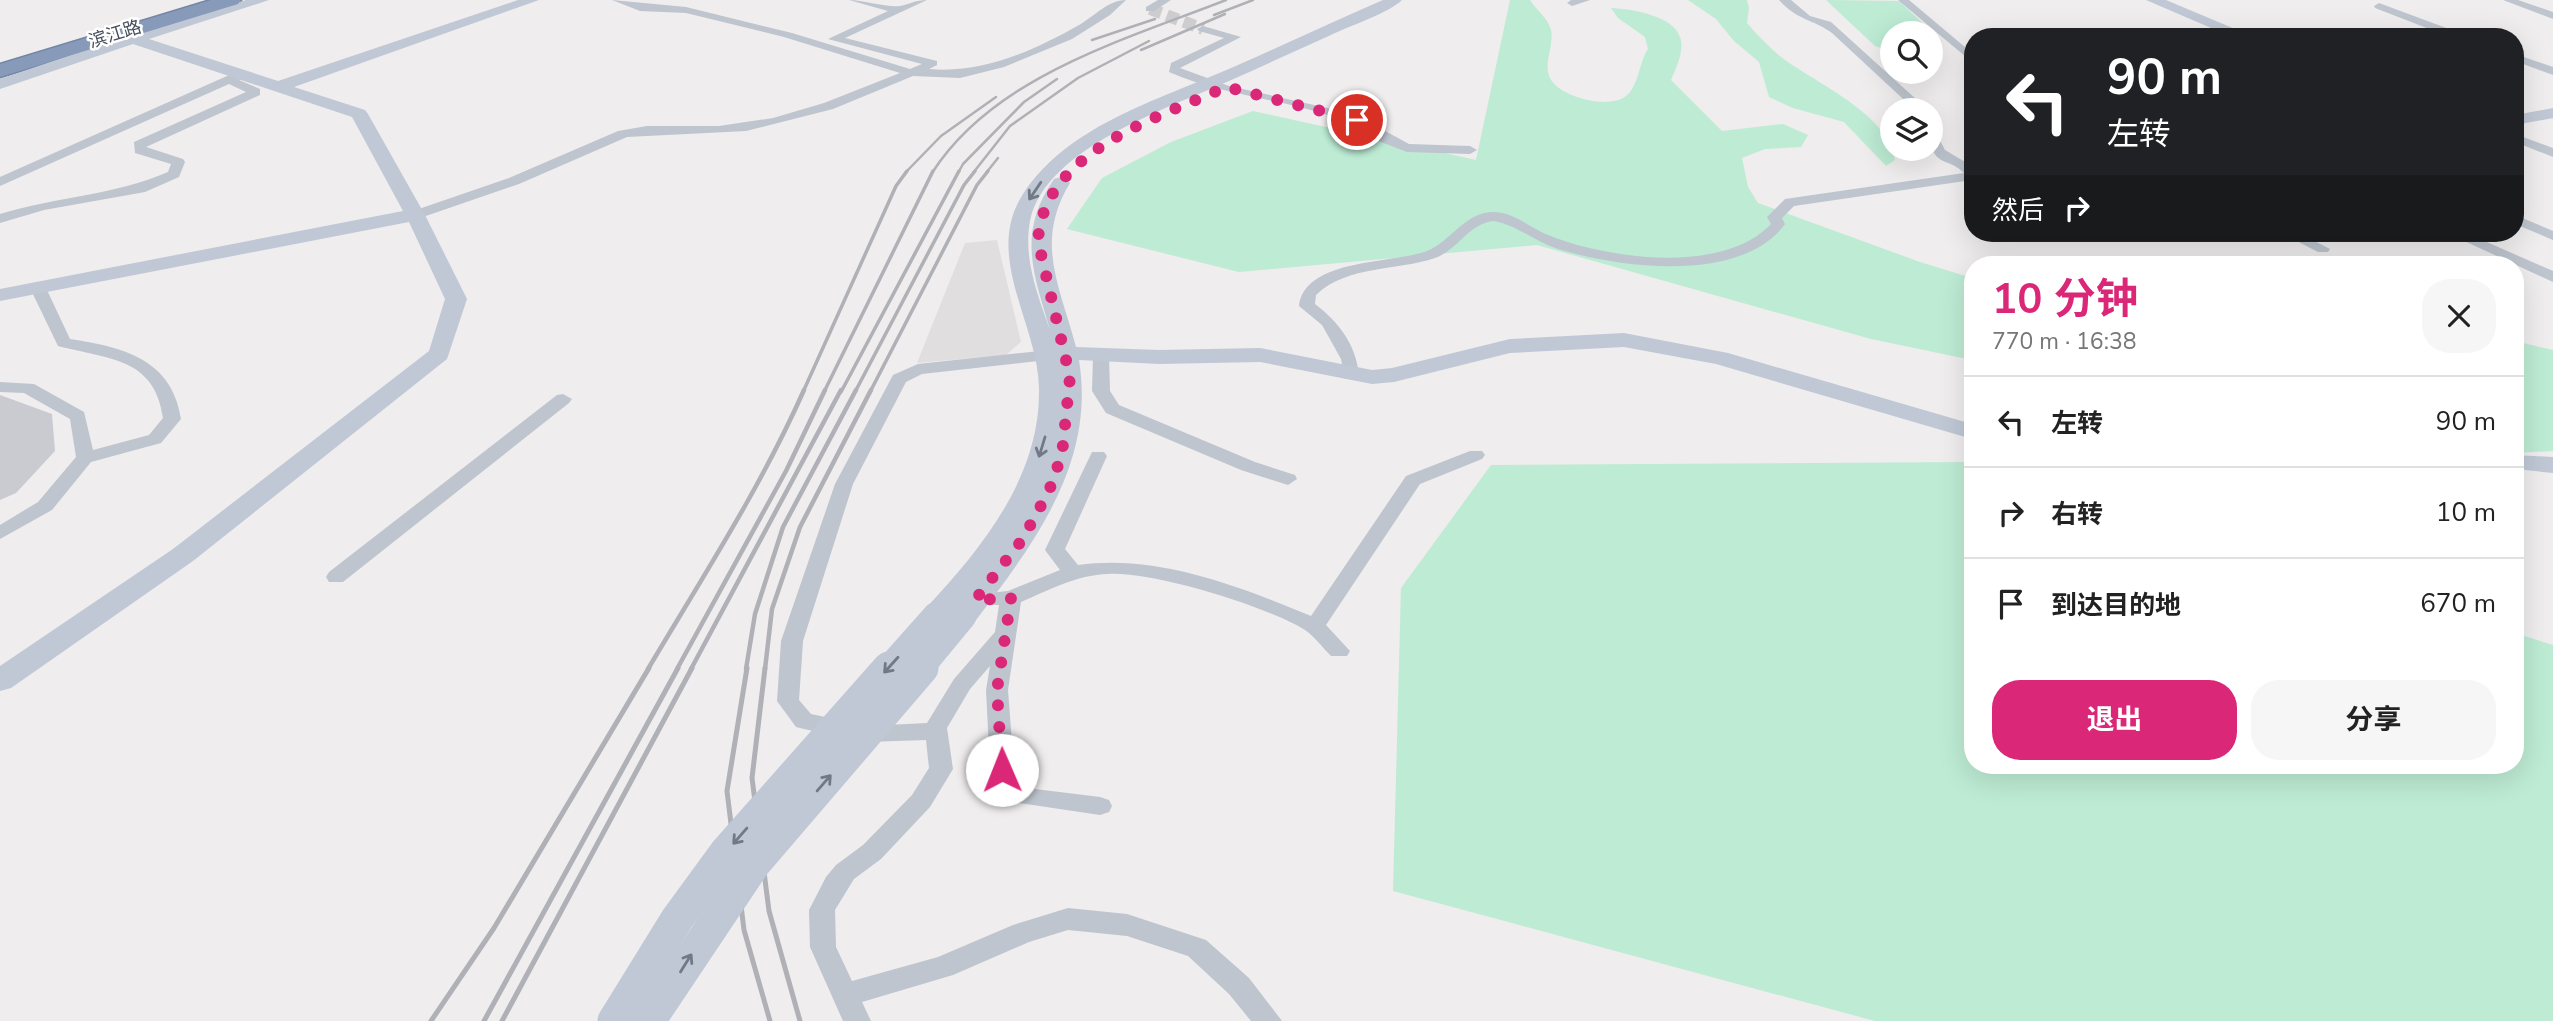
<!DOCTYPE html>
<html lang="zh">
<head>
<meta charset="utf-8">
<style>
  :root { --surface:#fff; --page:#f6f6f6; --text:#222; --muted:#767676; --line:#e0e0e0; --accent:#db2777 }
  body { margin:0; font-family:"Nunito Sans","Noto Sans SC",sans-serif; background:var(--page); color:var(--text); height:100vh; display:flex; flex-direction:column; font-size:26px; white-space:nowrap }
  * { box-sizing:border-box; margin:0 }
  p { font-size:23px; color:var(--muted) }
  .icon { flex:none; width:38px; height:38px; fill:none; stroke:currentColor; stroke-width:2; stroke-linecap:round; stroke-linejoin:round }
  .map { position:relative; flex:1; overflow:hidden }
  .panel { position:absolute; left:1964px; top:256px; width:560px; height:518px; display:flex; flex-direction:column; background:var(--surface); border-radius:28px; box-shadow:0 7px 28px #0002 }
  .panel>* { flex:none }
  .guide { position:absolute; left:1964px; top:28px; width:560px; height:214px; border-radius:28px; box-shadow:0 7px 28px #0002; background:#202124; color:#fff; overflow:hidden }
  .tools { position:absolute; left:1880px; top:21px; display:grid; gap:14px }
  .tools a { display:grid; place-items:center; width:63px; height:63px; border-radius:50%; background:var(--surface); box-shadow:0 7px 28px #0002; font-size:35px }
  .pin { position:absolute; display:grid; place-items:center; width:60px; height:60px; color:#fff; margin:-30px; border:4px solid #fff; border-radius:50%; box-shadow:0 2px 7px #0007 }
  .me { position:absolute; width:77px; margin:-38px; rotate:359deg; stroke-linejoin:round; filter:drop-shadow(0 0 5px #0008) }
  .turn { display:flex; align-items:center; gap:24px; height:147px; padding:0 28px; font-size:32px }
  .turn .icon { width:91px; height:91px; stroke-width:2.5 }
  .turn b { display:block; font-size:49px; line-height:60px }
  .then { display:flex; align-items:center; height:66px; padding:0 28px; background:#0003; gap:14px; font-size:26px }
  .round { display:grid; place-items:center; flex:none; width:74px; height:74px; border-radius:28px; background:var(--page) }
  .head { display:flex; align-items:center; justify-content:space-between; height:119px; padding:0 28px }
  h1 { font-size:42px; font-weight:700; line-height:52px; color:var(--accent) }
  .primary-button { display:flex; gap:14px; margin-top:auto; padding:14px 28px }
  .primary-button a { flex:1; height:80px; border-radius:28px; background:var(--accent); color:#fff; font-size:28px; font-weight:700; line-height:80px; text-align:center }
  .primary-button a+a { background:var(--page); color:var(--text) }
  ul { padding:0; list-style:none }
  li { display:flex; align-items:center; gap:21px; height:91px; padding:0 28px; border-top:2px solid var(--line) }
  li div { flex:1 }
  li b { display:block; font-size:26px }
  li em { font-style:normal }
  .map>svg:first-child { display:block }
</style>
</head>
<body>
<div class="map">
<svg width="2553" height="1021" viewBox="0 0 2553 1021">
  <rect width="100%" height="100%" fill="#efeded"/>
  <polygon fill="#e0dede" points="997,240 1021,342 1006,355 917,363 965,243"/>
  <g fill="#bdebd4">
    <path d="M1510,0H1530C1536,10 1548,18 1551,30C1554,46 1543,64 1550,78C1559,97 1609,110 1626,96C1639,86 1639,62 1648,49L1645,37L1618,18L1611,8C1630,9 1673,15 1680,37C1685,50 1676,68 1671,80L1722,131L1783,124L1808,135L1801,147L1765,149L1742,158L1748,187L1758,203L1920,262L1972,278V360L1871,339L1537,245L1239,272L1067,229L1102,178L1171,142L1253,111L1476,160Z"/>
    <path d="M1688,0H1747L1749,8L1747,23C1757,35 1769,47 1781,57C1815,83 1889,114 1895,160L1886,166L1844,122L1793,108L1769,97L1759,62L1734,41L1716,19Z"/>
    <polygon points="1826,0 1899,1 1942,41 1930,49 1930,33 1892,33 1892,52 1875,46"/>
    <polygon points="2515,341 2553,350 2553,451 2515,453"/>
    <polygon points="1972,462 1972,765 2515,765 2515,633 2553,645 2553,1021 1875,1021 1393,891 1401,588 1491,465"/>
  </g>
  <polygon fill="#cacbd1" points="0,395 52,414 55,451 16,493 0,500"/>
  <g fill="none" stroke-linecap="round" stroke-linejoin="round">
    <polyline stroke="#cdcdcf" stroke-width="12" stroke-dasharray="12 6" stroke-linecap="butt" points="1150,9 1203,29"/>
    <defs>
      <polygon id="highway" points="211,0 241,0 238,4 0,77 0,64"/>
    </defs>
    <use href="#highway" stroke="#7385a4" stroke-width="3"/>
    <g fill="#bec5ce" fill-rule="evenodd">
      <path d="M612,0L686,7L792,33L910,69L922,64L828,39L888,11L849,0C863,0 888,8 900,6C910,4 916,0 927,0L845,38L937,61V65L929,69C982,74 1033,51 1079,25C1095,16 1108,0 1126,0L1110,15L1072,39L1004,67L960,78L913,76L833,109L746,131L627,137L519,184L420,218H410V212L509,178L618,131L647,126H719L773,118L824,103L900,73L784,37L686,13L640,11Z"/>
      <polygon points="1158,0 1171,0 1154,11 1146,11 1146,7"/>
      <polygon points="1571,0 1590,0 1572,6 1567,3"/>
      <path d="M1779,0H1791L1810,16L1831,22L1928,110H1915L1832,33C1813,19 1798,21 1779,0Z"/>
      <polygon points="1898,0 1909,0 1972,53 1972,62"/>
      <polygon points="2503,0 2518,0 2553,12 2553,19"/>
      <polygon points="2379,3 2465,35 2466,37 2450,37 2375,8 2374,6"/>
      <path d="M1203,26L1241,37L1180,68L1229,86L1341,111L1367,121L1409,144L1470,146L1477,150L1470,154L1407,152L1368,137V132C1307,99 1232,100 1169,72L1171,63L1224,38L1199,31L1197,29Z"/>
      <polygon points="2515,54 2553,67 2553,75 2515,61"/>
      <path d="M236,72H244V78L239,80L260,89V95L146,147L183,159L185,162L179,177L145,192L44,210L0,223V214C56,197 115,195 168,172L171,164L135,153L134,142L246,92L229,84L0,186V177Z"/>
      <path d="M1930,130L1935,131L1945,150L1972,166V180L1794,206L1782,218L1785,224C1741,284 1620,268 1558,249C1536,242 1516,225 1494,221C1469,223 1458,250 1435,258C1397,271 1347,265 1316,295L1315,304C1339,322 1356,345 1359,375L1357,379H1345L1341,359L1322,325L1299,306C1305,258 1392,264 1427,251C1452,241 1465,211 1495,212C1515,213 1530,228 1548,235C1607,259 1723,275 1771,224L1767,217L1785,199L1964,173C1948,156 1930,169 1930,130Z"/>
      <polygon points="2515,134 2553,148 2553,157 2515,142"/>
      <polygon points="2515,215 2553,231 2553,240 2515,224"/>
      <polygon points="2281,233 2299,233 2330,249 2328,252 2318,252"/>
      <polygon points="2447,233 2466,233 2553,271 2553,282"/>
      <path d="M38,283L46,288L70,339C123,347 172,359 181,419L161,443L91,462L52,510L0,539V525L38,502L76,457L70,419L24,393L0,392V382L34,384L84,412L93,450L149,435L163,418C155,357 107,359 58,346L30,288Z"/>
      <path d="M1059,349L1067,354L1065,358L922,374L906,382L853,484L803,641L799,700L811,714L867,726L927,723L954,679L995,632L999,605H968L965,600L968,595L1008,591L1060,570L1045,550L1092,452H1104L1107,456L1065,549L1078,565C1158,554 1238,586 1311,616L1406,476L1470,451H1482L1485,455L1482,459L1420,484L1326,625L1350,651L1347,656H1331C1323,648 1314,636 1305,630C1266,606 1152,571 1108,574C1076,575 1049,590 1021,602L1008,690L1014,769L1027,788L1100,797L1109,800L1112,806L1109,812L1100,815L1012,802L990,770L986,690L990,666L970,689L947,728L953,769L930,807L881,859L854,879L835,910L836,947L852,981L938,957L1013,925L1068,908L1127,914L1206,940L1249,978L1282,1021H1251L1229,994L1188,956L1127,936L1068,930L1029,942L953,975L862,1002L871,1021H843L810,947L809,910L826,877L836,865L863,845L912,795L929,768L926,740L867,742L804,729L796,727L777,701L781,641L835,484L893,375L918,364Z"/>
      <polygon points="1101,350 1109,355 1110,391 1119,405 1255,462 1295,475 1297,479 1288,485 1241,470 1106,413 1092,391 1093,355"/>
      <polygon points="563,394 572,399 569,403 343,582 329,582 326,577 329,572 557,395"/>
    </g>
    <g fill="#c0c8d5" fill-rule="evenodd">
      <polygon points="246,0 269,0 149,39 278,81 518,0 539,0 294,87 365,110 368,114 425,215 467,299 447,359 193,561 11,688 0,691 0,666 173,549 429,351 445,299 409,222 0,301 0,289 403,211 352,117 133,44 0,89 0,79 118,39 103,33 103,27 108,25 134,34"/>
      <path d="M1383,0H1402C1389,13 1349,26 1331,35C1297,50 1263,66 1229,81C1169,108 1045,148 1030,221C1023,259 1038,296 1050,330C1033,272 1017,233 1054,179L1061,177L1070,183C1034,242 1060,286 1076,347L1159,350L1260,348L1372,370L1392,368L1510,339L1624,333L1728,353L1972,424V439L1716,364L1624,347L1510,353L1394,382L1372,384L1260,362L1159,364L1079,360C1096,465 1032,546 973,624L963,626L953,624L949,618L936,624L926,622L922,615L926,608C982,548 1041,476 1039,388C1038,324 983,256 1023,194C1069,123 1165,98 1238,65C1286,44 1334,21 1383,0Z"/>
      <polygon points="2146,0 2166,0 2254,37 2232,37"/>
      <polygon points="2553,108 2553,118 2515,125 2515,115"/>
      <polygon points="2515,455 2553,457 2553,473 2515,469"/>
    </g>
    <use href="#highway" fill="#879ab9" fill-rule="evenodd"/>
    <g stroke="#afb1b7" stroke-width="2.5">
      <polyline points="1214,15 1253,0"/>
      <polyline points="1092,40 1155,19"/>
      <polyline points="1141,50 1225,14"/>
      <polyline points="905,173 941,136 996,97"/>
      <path d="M932,173C994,76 1124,40 1226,0"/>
      <polyline points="958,173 963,164 1024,102 1057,79"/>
      <polyline points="973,173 1010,126 1078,78 1149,41"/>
      <polyline points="986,173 998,158"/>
    </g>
    <g stroke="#afb1b7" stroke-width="3.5">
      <polyline points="803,392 896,186 907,171"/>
      <polyline points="824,392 933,171"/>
      <polyline points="841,392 959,171"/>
      <polyline points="855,392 964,185 975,171"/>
      <polyline points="870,392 977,185 988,171"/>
    </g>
    <g stroke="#afb1b7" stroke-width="4.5">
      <path d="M648,669C702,578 761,487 804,390"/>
      <polyline points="677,669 786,471 825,390"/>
      <polyline points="691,669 841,390"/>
      <polyline points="746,669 755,614 783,527 856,390"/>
      <polyline points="765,669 772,609 800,527 871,390"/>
    </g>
    <g stroke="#afb1b7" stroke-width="5">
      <polyline points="747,668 727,791 744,930 770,1021"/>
      <polyline points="765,668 752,778 769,911 800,1021"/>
      <polyline points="431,1021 494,928 649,668"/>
      <polyline points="484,1021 678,668"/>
      <polyline points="502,1021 692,668"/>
    </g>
    <g stroke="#c0c8d5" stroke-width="26">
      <polyline points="888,669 936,615"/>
      <polyline points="920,669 963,617"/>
    </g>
    <g stroke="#c0c8d5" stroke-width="33">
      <polyline points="614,1021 677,919 726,852 889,668"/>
      <polyline points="649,1021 754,864 922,668"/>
    </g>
  </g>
  <defs><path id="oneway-shaft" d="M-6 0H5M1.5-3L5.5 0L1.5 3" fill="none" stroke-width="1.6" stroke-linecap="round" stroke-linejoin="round" transform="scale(1.75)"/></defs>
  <g stroke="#717984">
    <use href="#oneway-shaft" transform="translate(1035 191) rotate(124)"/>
    <use href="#oneway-shaft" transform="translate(1042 447) rotate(107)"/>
    <use href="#oneway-shaft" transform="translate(891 665) rotate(132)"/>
    <use href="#oneway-shaft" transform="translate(824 783) rotate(-49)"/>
    <use href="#oneway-shaft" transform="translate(740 836) rotate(131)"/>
    <use href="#oneway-shaft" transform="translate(686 963) rotate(-58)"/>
  </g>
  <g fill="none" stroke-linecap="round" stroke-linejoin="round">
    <path stroke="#db2777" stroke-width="12" stroke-dasharray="0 21.6" d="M1002,770L997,690L1011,598L975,600L1022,540L1049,491L1062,454L1070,377L1038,241C1043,151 1158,118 1226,87L1357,120"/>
  </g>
  <g text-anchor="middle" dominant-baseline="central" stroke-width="5" stroke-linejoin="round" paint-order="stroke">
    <g font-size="18" fill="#464e59" stroke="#fff">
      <text transform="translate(115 34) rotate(-17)">滨江路</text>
    </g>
  </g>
</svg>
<div class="tools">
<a><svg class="icon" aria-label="search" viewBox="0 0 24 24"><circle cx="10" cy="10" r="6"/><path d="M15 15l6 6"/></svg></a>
<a><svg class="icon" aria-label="layers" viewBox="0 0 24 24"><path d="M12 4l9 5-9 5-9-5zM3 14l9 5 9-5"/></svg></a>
</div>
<div class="pin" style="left:1357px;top:120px;background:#d93025"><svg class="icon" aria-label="arrive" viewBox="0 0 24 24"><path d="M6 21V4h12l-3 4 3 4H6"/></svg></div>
<svg class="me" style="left:1002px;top:770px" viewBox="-20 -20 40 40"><circle r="19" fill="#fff"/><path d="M0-13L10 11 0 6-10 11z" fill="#db2777"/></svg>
<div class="guide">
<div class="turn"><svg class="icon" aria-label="left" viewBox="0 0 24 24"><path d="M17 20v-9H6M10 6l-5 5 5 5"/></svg><div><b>90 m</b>左转</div></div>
<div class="then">然后<svg class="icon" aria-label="right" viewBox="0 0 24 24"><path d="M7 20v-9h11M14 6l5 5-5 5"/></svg></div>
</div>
<section class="panel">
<div class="head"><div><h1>10 分钟</h1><p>770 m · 16:38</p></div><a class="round"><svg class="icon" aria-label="close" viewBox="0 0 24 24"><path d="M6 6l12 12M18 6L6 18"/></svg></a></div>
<ul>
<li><svg class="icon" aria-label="left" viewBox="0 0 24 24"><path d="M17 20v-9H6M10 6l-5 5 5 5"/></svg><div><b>左转</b></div><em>90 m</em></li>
<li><svg class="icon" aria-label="right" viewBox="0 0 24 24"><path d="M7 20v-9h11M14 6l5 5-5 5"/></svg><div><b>右转</b></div><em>10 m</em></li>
<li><svg class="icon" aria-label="arrive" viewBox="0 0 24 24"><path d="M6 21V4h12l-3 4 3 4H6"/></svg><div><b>到达目的地</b></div><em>670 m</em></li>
</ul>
<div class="primary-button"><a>退出</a><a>分享</a></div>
</section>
</div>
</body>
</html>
